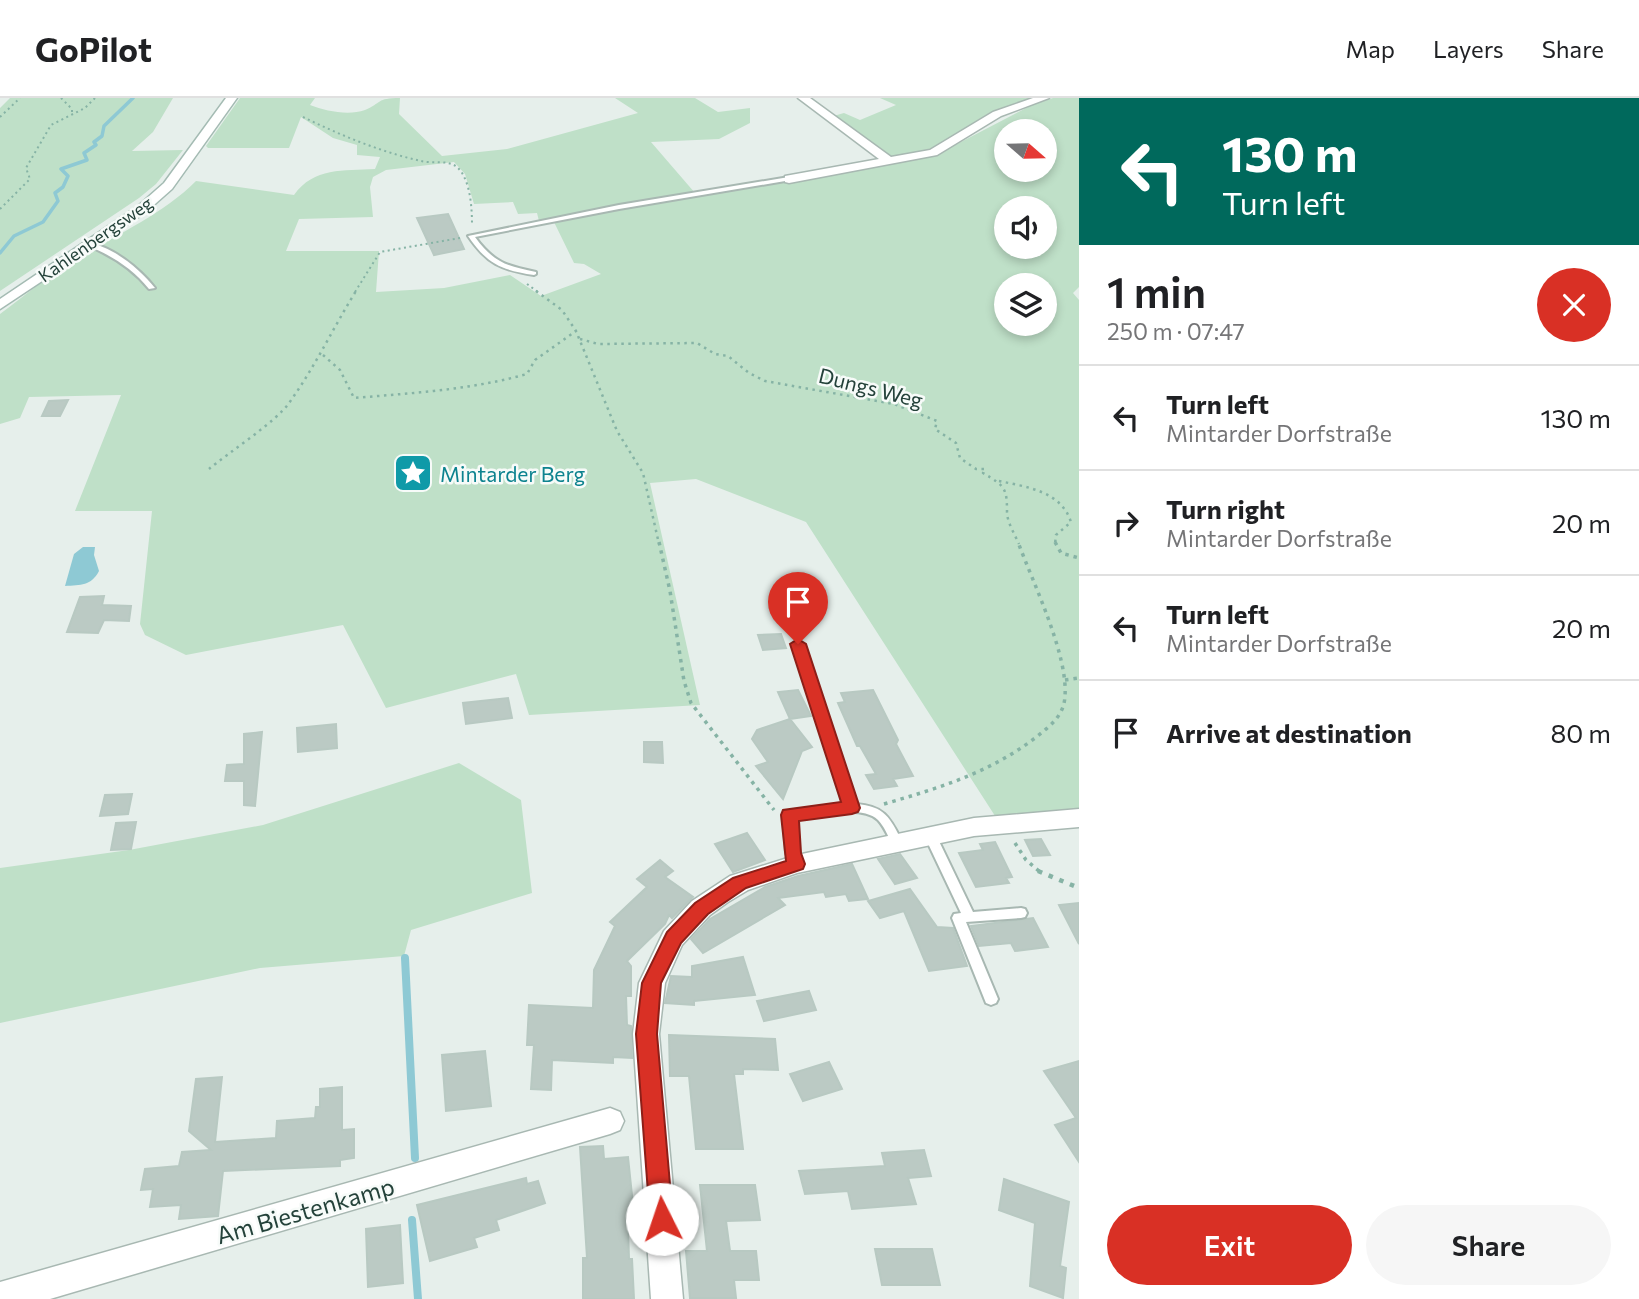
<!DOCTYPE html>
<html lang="en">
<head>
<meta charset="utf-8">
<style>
  :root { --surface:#fff; --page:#f6f6f6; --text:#202124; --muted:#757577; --line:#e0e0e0; --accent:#d93025 }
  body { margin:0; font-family:Commissioner,sans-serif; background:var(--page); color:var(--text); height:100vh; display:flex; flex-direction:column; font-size:26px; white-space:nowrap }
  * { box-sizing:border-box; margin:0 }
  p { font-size:23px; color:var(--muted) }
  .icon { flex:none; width:38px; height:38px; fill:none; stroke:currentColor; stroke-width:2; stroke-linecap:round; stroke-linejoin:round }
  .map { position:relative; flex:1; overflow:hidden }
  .sheet { display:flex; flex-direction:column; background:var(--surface); width:560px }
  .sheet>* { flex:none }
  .banner { background:#00695c; color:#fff; overflow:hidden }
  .needle { width:46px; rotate:110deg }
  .fabs { position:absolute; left:994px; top:21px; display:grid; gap:14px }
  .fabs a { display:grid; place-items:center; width:63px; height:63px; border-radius:50%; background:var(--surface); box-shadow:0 4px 10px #0003; font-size:35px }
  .pin { position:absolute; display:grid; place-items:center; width:60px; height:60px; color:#fff; margin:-72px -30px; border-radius:50% 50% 50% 0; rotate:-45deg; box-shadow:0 0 7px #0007 }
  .pin .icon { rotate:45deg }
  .me { position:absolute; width:77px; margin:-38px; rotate:356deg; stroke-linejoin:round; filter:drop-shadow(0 0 5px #0008) }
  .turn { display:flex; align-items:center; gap:24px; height:147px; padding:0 28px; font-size:32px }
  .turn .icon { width:91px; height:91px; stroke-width:2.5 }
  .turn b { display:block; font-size:49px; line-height:60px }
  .round { display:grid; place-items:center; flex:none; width:74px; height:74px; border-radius:37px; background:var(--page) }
  .head { display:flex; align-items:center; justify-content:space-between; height:119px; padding:0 28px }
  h1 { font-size:42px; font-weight:600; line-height:52px }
  .cta { display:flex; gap:14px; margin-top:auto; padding:14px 28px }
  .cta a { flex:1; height:80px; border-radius:42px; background:var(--accent); color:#fff; font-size:28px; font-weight:600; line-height:80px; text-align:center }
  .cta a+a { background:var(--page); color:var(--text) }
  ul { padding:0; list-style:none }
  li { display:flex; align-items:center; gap:21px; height:105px; padding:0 28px; border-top:2px solid var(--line) }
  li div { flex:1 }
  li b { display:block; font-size:26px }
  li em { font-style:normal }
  header { display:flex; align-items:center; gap:42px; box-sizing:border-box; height:98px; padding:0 35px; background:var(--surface); border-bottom:2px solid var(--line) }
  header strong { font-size:33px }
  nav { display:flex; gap:38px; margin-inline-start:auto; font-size:24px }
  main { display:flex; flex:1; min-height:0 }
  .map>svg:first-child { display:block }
</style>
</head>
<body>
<header>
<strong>GoPilot</strong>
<nav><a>Map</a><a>Layers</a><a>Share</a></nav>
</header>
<main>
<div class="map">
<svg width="1079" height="1201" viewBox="0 0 1079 1201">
  <rect width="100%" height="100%" fill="#e6efeb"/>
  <g fill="#bfe0c8" fill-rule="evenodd">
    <polygon points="10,0 173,0 153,34 132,53 183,52 156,86 139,100 0,193 0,10"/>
    <path d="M240,0H315L310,7C326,13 348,18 365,12C382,5 376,0 400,0L399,16L442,58L507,51L638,15L615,0H695L718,14L750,10V25L719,41L651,44L695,95L539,123L537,115L518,116L513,104L474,106L465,76L454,64L386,72L373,79L370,89L373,119L299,121L286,153H379L376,194L444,190L510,177L541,198L601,176L584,166L574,165L554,124L892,63L830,19L844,15L860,22L896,7L880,0H1033L929,55L934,58L1032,7L1053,0H1079V189L1073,195L1079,202V717L997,721L806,424L696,381L650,385L700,607L529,617L516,576L386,610L343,527L186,557L145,537L140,526L152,413H75L121,297L29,299L20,320L0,326V216C26,197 51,175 79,159C118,136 163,116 196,83L294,97C314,69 343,73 375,71L380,59L357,57V47L333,40L301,19L289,50H208L206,48ZM1006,33H1045V72H1006ZM1006,110H1045V149H1006ZM1006,187H1045V226H1006Z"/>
    <polygon points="459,665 521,702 532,795 411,832 404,858 260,870 0,925 0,770 129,752 263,727"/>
  </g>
  <path fill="#8ec9d4" d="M83,449H95L94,457L99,473C91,488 81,487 65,488L74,456Z"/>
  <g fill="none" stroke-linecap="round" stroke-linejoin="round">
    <polyline stroke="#8ec9d4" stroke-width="3.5" points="0,155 14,138 43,124 58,103 55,95 63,89 68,78 61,71 87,62 84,55 96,47 94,44 102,38 104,28 133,0"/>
    <g stroke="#8ec9d4" stroke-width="8">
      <polyline points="405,860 415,1060"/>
      <polyline points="412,1122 418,1201"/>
    </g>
  </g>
  <g fill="#bbcac4" stroke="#b8c9c2" stroke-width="2">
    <polygon points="448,116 464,151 434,157 417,120"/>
    <polygon points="68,302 60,318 42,318 49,303"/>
    <polygon points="104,498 102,507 131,508 129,523 104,522 98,535 67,534 80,499"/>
    <polygon points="781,536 786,550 763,552 758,537"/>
    <polygon points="798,592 811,618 790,621 812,649 802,653 783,701 756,668 768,664 752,641 757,632 790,621 778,594"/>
    <polygon points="873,592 898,642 896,646 913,678 893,681 897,688 874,691 866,677 876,676 860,648 857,648 838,605 845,604 841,595"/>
    <polygon points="508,600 512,620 466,626 463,605"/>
    <polygon points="336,626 337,650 298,654 297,630"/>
    <polygon points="262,634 255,708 244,707 244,683 225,683 227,667 244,666 244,636"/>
    <polygon points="644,644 662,644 663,665 644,664"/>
    <polygon points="132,696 128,716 100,718 105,697"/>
    <polygon points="136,724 131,751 111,752 116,725"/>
    <polygon points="747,735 765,762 733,774 715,746"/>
    <polygon points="1041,741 1050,757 1033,758 1025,742"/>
    <polygon points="995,744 1012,779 1006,780 1009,785 976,789 959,755 983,752 980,746"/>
    <polygon points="900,756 917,780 895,786 878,761"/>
    <polygon points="660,762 673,773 665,779 693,799 672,820 669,817 665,826 627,863 631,868 631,898 626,898 627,927 631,928 632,960 613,959 613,965 552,962 551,992 531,991 534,947 527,947 529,907 593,910 594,872 615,828 610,824 647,789 637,781"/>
    <polygon points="852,766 868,801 849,803 846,796 826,799 824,794 778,800 785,807 703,855 691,841 710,821 765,789 798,778"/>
    <polygon points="910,791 937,829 953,830 967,868 929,873 904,813 880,820 868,803"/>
    <polygon points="1079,805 1079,846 1059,807"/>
    <polygon points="1033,820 1048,849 1015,853 1011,845 979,848 971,828"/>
    <polygon points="743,859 755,897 694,903 694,907 665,905 671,878 692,879 692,868"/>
    <polygon points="809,893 816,912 764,923 757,903"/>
    <polygon points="669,937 775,941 778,972 743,971 743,976 734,976 743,1051 696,1051 689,978 670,978"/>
    <polygon points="485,953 491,1008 446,1013 442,957"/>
    <polygon points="1079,963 1079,1064 1055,1027 1076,1020 1044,973"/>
    <polygon points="829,964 842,991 803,1003 790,976"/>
    <polygon points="222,979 215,1044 276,1040 277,1023 315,1020 316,1009 320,1009 320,991 342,989 342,1032 354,1031 354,1060 340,1062 340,1068 223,1073 218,1118 179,1121 181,1107 150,1109 153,1091 141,1092 145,1071 179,1068 182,1054 211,1052 189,1033 196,981"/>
    <polygon points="603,1048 604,1061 628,1059 633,1107 630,1107 633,1131 628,1131 629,1161 632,1161 634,1201 583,1201 583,1160 587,1160 580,1049"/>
    <polygon points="924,1052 931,1078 908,1080 916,1106 852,1111 848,1093 805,1096 799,1073 885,1068 882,1055"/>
    <polygon points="526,1080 527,1086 538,1083 545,1105 496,1122 499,1132 474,1140 477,1149 430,1163 417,1107"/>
    <polygon points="1004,1081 1069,1104 1060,1168 1066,1170 1063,1200 1030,1188 1035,1125 999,1112"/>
    <polygon points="700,1087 755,1087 760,1122 726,1123 730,1153 756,1153 759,1182 734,1182 736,1200 690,1200 686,1153 707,1153"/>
    <polygon points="400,1127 403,1185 368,1189 366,1131"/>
    <polygon points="875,1151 932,1151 940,1187 882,1187"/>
  </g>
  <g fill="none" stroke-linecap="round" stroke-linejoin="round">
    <defs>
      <g id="lane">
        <path d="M789,79L791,80V82L619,111L475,139C494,165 507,168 536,174V176L534,177C501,172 487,166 468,138L619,107Z"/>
        <path d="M86,145C110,146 140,171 155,190L149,191C132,170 111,157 86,147Z"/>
        <path d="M798,543L803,546L856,706C885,708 890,720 902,743L900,746L896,748L892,746C888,738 884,728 878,722C861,706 816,718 795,721L798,755L803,766L801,769L797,771L793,769L786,755L783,717L785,714L845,706L793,546Z"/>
        <polygon points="930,733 934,734 936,737 973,814 1021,810 1025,811 1027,815 1025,819 1021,820 966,824 998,901 996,905 991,907 986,905 952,820 954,816 961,815 924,737 926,734"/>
      </g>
      <g id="street">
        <polygon points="798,0 810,0 891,59 930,52 993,14 1033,0 1049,0 1001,18 937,57 789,85 785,84 785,78 879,61"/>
        <polygon points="1079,711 1079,729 974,738 797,775 748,792 728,804 710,817 682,847 665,885 659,936 683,1201 651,1201 633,936 639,885 664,833 692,803 730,778 797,757 974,720"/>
        <polygon points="610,1010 620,1014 624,1023 620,1032 610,1036 50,1201 0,1201 0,1184"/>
      </g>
      <polygon id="secondary" points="226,0 237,0 172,91 146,114 0,211 0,201 138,108 164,85"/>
    </defs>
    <use href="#lane" stroke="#a8b8b2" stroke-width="4"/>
    <use href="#street" stroke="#a8b8b2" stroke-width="3"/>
    <use href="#secondary" stroke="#a4bbb3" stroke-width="3"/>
    <g stroke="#86b3a5" stroke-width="2" stroke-dasharray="2 3.5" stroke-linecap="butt">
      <polyline points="61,0 72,11 72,16"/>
      <polyline points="0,19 20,0"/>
      <path d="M303,19C340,37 381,54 421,63C433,66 449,61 458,70C471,83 472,112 472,128"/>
      <polyline points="0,111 30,81 26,70 51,27 85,10 95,0"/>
      <polyline points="527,186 538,194"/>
      <polyline points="355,194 380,154 460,140"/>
    </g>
    <g stroke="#86b3a5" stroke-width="2.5" stroke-dasharray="2.5 4.5" stroke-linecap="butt">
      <polyline points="536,193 562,212 576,233 617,333 643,375 659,446"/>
      <path d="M580,241L598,246L697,245L715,256L728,258L749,275L765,283L894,306L937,323L935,331L956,345L960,360L976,371H985L983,375C1005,388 1007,390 1007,414C1007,424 1015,437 1019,446"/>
      <path d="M323,257L340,272L354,300C412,295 470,292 527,276L535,262L576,233"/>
      <path d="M209,371C228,355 277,323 289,305C315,269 333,230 356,193"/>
      <path d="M999,383C1027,389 1061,393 1071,424L1056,437L1055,446"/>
    </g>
    <g stroke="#86b3a5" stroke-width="3.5" stroke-dasharray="3.5 5" stroke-linecap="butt">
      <polyline points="659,444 670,493 684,583 691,605 774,712"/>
      <polyline points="1055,444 1061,455 1079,460"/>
      <polyline points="1065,582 1079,580"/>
      <path d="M884,706C939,690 989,675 1035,640C1050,628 1064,618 1065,598C1068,556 1033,485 1018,444"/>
      <polyline points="1015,745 1026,762 1040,774"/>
    </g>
    <polyline stroke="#86b3a5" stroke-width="4.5" stroke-dasharray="4.5 7" stroke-linecap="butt" points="1038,773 1079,790"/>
    <use href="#lane" fill="#fff" fill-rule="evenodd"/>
    <use href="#street" fill="#fff" fill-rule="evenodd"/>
    <use href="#secondary" fill="#fff" fill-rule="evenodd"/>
  </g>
  <polygon fill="#d93025" stroke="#8d1f18" stroke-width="2" points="798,541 806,546 860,710 858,714 852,716 799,723 801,755 805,766 803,771 746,790 708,816 681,845 661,885 657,936 673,1121 670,1129 662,1133 654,1129 650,1121 636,936 642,885 667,834 695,805 733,780 786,763 781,717 783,712 841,704 790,546"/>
  <defs>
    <symbol id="sight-square" viewBox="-11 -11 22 22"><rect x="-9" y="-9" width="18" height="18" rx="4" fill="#0f9aa8" stroke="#f7fbf9"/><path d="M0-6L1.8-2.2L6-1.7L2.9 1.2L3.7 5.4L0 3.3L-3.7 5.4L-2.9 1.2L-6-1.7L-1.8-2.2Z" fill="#fff"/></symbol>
  </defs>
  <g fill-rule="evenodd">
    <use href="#sight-square" x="391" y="353" width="44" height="44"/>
  </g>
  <g text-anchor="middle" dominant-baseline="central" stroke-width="5" stroke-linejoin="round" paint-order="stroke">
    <g font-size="18" fill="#24423a" stroke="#f7fbf9">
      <text transform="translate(95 141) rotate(-35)">Kahlenbergsweg</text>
    </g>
    <g font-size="21" fill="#24423a" stroke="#f7fbf9">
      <text transform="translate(871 289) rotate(14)">Dungs Weg</text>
    </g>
    <g font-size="21" fill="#0d838f" stroke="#f7fbf9" text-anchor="start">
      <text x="440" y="375">Mintarder Berg</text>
    </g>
    <g font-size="24" fill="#24423a" stroke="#f7fbf9">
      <text transform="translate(305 1112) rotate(-16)">Am Biestenkamp</text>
    </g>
  </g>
</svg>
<div class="fabs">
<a><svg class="needle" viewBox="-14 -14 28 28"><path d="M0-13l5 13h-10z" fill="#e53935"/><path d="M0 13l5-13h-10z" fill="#757577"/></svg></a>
<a><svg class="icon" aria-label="sound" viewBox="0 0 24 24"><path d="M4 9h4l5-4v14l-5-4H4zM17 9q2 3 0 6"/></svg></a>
<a><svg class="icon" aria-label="layers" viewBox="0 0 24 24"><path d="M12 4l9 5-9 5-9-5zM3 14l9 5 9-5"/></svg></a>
</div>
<div class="pin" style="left:798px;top:546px;background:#d93025"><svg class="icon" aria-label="arrive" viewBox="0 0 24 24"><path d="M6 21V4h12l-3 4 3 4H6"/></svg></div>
<svg class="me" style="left:662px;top:1121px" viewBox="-20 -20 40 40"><circle r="19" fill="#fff"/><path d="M0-13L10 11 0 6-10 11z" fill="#d93025"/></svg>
</div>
<section class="sheet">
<div class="banner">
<div class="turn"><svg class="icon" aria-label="left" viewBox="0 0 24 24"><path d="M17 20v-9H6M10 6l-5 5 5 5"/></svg><div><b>130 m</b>Turn left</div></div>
</div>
<div class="head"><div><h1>1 min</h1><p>250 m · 07:47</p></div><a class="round" style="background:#d93025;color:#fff"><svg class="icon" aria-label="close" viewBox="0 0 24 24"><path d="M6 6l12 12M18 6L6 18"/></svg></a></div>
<ul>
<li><svg class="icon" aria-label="left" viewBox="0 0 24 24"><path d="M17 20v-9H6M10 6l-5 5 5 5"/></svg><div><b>Turn left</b><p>Mintarder Dorfstraße</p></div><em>130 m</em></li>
<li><svg class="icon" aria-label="right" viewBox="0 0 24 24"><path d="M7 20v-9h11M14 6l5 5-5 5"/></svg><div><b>Turn right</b><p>Mintarder Dorfstraße</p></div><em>20 m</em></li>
<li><svg class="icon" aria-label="left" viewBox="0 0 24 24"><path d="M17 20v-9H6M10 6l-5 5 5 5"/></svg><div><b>Turn left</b><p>Mintarder Dorfstraße</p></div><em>20 m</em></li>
<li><svg class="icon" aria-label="arrive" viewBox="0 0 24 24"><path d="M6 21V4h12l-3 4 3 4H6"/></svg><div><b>Arrive at destination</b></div><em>80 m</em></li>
</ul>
<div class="cta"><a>Exit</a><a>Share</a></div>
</section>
</main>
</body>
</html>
